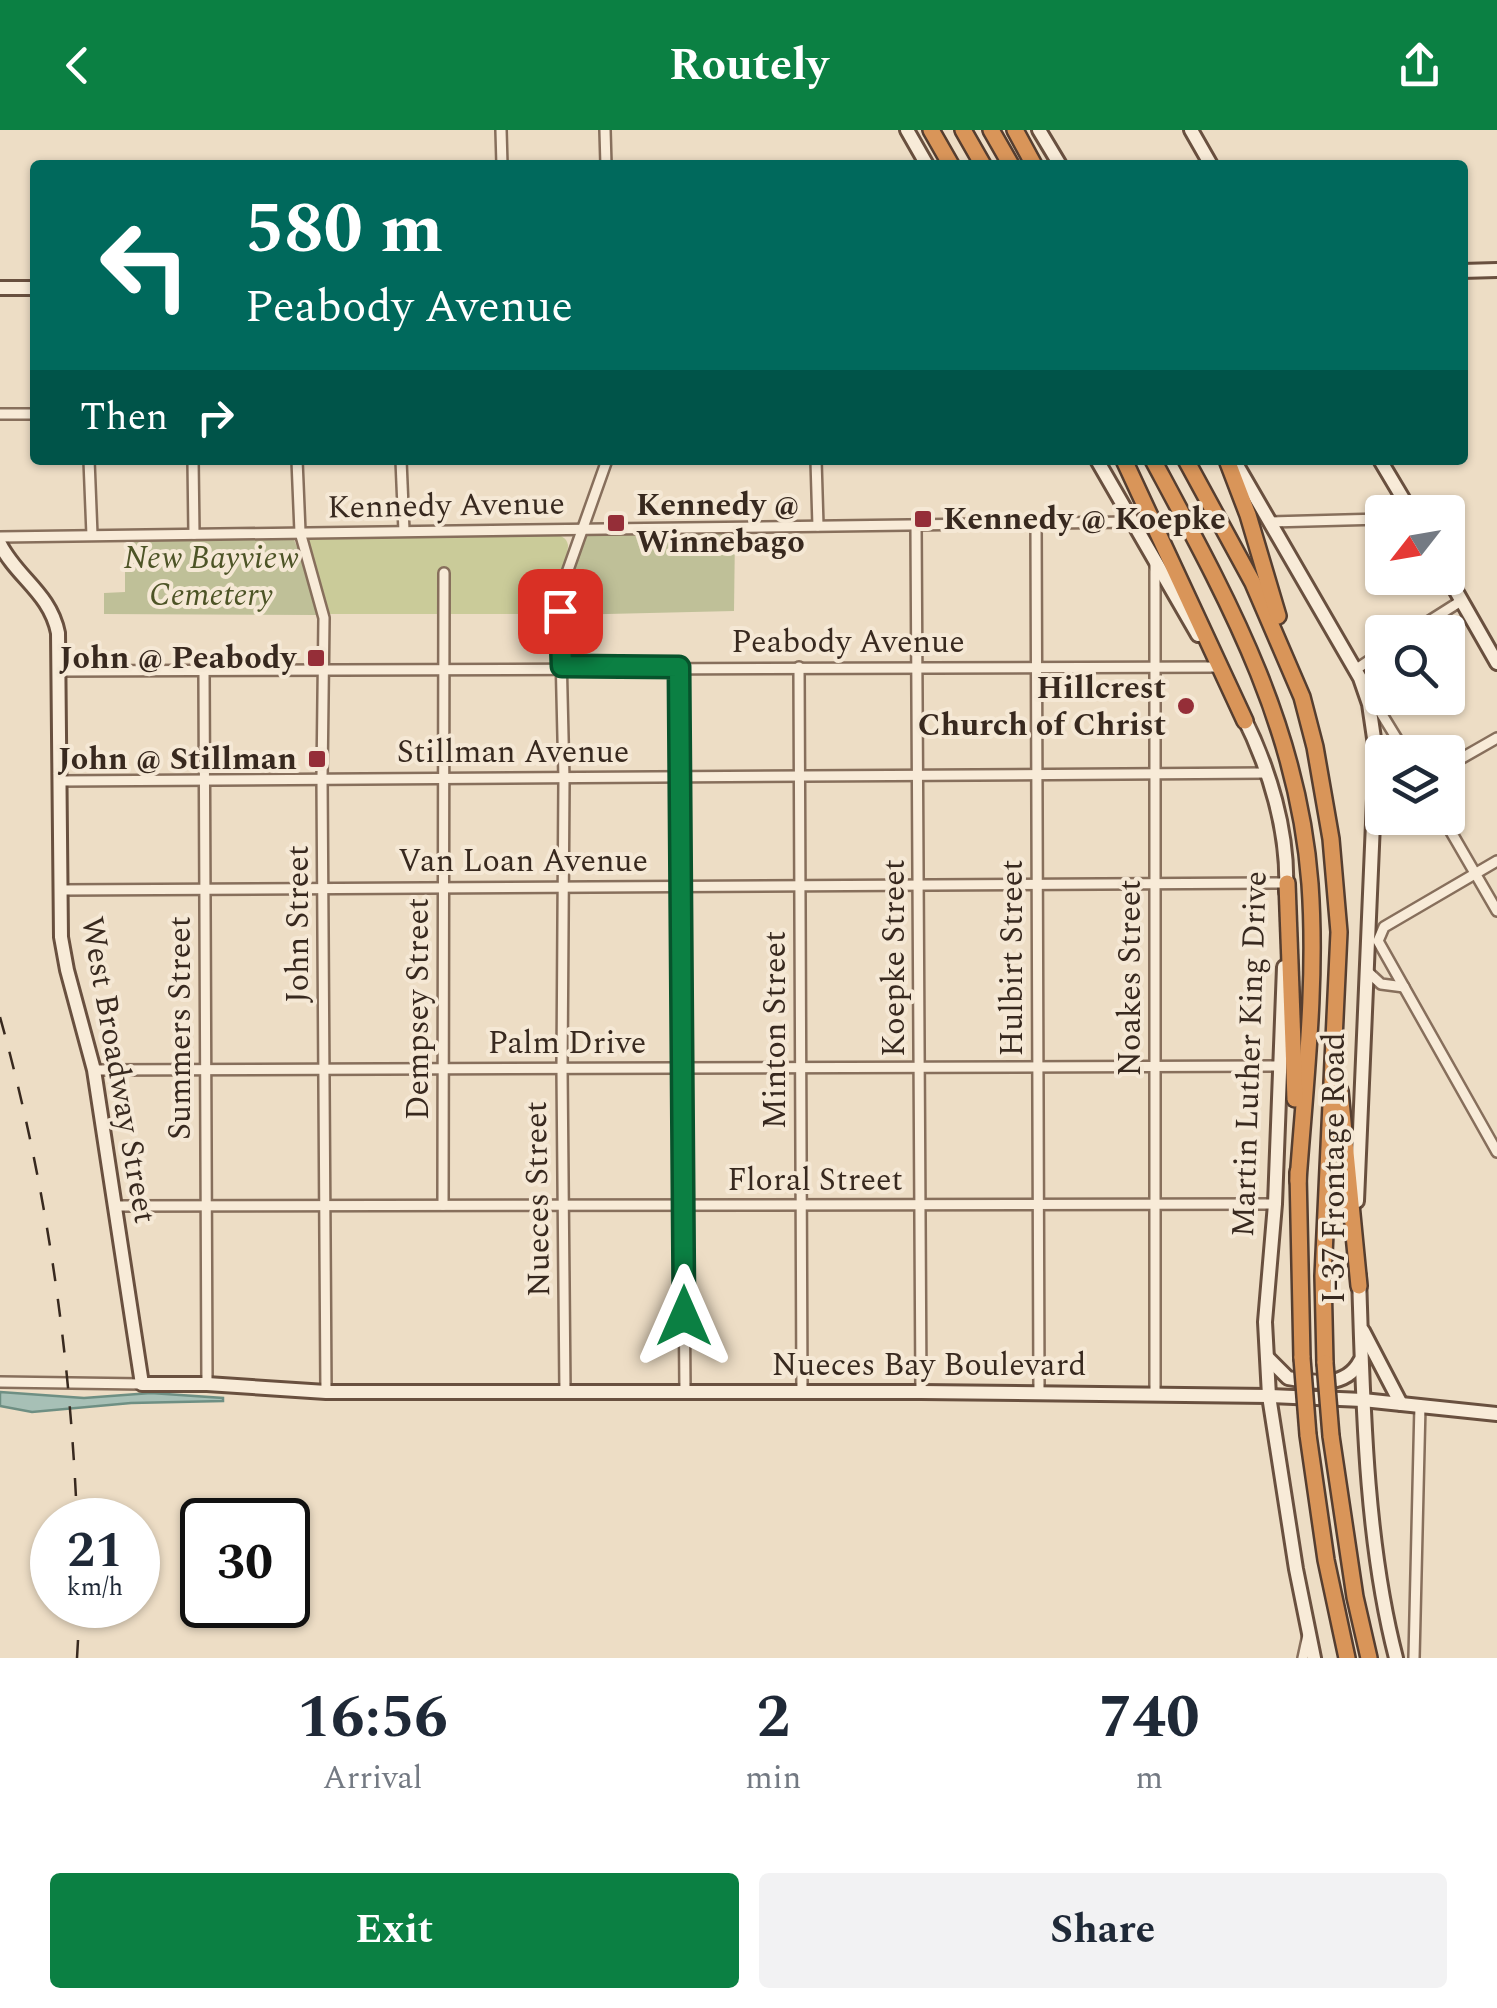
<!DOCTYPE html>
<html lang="en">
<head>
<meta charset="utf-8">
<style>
  :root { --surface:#fff; --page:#f2f2f3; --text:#1f2937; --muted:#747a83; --accent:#0b8043 }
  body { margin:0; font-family:Spectral,serif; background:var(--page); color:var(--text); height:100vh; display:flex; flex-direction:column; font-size:38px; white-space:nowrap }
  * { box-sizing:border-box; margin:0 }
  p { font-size:32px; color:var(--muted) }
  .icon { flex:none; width:55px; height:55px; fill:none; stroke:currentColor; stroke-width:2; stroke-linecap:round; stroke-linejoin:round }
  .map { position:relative; height:1528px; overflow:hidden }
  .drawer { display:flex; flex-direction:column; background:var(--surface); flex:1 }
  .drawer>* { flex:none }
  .guide { position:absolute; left:30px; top:30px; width:1438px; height:305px; border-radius:10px; box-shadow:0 2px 8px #0004; background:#00695c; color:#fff; overflow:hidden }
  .needle { width:65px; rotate:239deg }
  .tools { position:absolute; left:1365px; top:365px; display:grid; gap:20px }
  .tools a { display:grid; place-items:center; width:100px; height:100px; border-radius:10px; background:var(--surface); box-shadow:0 2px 8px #0004; font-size:50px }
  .speed { position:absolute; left:30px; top:1368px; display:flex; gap:20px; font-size:50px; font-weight:700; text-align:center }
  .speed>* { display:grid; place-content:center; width:130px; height:130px; border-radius:50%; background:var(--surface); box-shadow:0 2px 8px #0004; line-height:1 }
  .speed small { font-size:25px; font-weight:400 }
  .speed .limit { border:5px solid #111; border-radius:15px; background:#fff; color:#111 }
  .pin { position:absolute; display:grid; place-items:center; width:85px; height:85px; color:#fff; margin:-42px; border-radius:20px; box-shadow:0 5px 15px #0006 }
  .me { position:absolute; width:110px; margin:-55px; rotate:0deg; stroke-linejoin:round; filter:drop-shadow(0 0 8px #0008) }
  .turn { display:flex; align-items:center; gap:35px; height:210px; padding:0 50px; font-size:45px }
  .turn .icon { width:130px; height:130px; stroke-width:2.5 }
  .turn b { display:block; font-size:70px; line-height:85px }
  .then { display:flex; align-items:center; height:95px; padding:0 50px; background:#0003; gap:20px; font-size:38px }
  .eta { display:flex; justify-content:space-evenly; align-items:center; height:170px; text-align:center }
  .eta b { font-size:60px; font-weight:700; line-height:70px }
  .action { display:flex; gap:20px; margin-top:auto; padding:20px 50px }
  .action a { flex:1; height:115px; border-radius:10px; background:var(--accent); color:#fff; font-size:40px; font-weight:700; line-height:115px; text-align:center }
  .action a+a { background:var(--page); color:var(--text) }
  header { display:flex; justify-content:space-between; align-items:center; height:130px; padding:0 50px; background:var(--accent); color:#fff; font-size:45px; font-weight:700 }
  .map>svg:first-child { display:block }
</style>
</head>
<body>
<header><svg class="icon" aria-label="back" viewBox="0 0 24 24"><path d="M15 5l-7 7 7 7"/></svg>Routely<svg class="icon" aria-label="share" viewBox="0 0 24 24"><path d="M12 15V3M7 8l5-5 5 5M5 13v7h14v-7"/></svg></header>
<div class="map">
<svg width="1497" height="1528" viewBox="0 0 1497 1528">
  <rect width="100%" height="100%" fill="#edddc5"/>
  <path fill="#cacb99" d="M556,404C562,407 566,407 568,415C569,418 556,471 556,484H326L324,463L307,412L312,407Z"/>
  <g fill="#bfc098">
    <polygon points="735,402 734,481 565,485 570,444 586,404"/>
    <polygon points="293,407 312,455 317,485 104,484 104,463 125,462 125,409"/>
  </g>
  <polygon fill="#a7c0b6" stroke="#6e8f83" stroke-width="2.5" points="0,1262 84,1268 151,1263 223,1268 223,1271 131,1273 32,1282 0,1276"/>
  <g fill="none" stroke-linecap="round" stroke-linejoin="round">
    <defs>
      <g id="street">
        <polyline points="501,0 502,35"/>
        <polyline points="605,0 606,35"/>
        <polyline points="0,284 35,284"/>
        <polyline points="89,330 92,405"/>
        <polyline points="193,330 194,404"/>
        <polyline points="297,330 300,402 324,488 322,648 326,1262"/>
        <polyline points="401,330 404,401"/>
        <polyline points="816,330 818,396"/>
        <polyline points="1270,392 1382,389"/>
        <polyline points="1036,393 1039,1262"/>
        <polyline points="916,395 921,1262"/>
        <polyline points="0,407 1132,392"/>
        <polyline points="1412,502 1461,471"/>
        <polyline points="679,537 685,1261"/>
        <polyline points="799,537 802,1263"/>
        <polyline points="1355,540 1382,522"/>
        <polyline points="60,541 1217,537"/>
        <polyline points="204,542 207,1254"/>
        <polyline points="1370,565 1405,622"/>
        <polyline points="1448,636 1497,608"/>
        <polyline points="59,651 1267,643"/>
        <polyline points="1443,688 1497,781"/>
        <polyline points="1497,731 1384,797 1378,811 1497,1022"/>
        <polyline points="60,760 1287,753"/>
        <polyline points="1367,841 1381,854 1404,857"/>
        <polyline points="94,940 1280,936"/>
        <polyline points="443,1075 444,443"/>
        <polyline points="115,1076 1275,1074"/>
        <polyline points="0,1252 142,1254"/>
        <polyline points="565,1262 562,939 564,649 560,481 563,454 607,330"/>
        <polyline points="1155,1265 1155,435"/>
        <polyline points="1303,1528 1308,1505"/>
        <polyline points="1414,1528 1420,1275"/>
      </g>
      <g id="secondary">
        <polyline points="907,0 927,35"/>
        <polyline points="1039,0 1060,35"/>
        <polyline points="1191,0 1211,35"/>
        <polyline points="1462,141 1497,140"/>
        <polyline points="0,158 35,158"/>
        <polyline points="1097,330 1198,505"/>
        <polyline points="1234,330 1360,548 1369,574 1376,622 1357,1071"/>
        <polyline points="1380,330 1411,382"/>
        <path d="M0,414C17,448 50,463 58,503L61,807L67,840L94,940L142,1254H207L326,1262H921L1269,1266L1363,1270L1497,1284"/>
        <polyline points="1448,447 1497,533"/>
        <path d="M1242,584C1269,637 1289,702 1286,762"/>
        <polyline points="1284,837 1275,1074 1265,1192 1269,1266 1296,1439 1314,1528"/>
        <path d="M1359,1146C1363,1269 1365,1409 1396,1528"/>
        <polyline points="1363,1201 1401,1274"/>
        <path d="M1268,1228L1288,1248C1315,1253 1346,1258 1360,1231"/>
      </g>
      <g id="highway">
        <polyline points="931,0 951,35"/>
        <polyline points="963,0 983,35"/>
        <polyline points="991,0 1011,35"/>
        <polyline points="1015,0 1034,35"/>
        <polyline points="1124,330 1245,591"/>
        <path d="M1153,330C1227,468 1298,594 1310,754C1317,853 1305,953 1298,1051"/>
        <polyline points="1186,330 1253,453 1302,567 1315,617 1331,709 1339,802 1323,1146 1325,1233"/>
        <polyline points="1227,330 1248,385 1278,486"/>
        <polyline points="1287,753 1295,969"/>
        <polyline points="1340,961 1359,1156"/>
        <polyline points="1298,1042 1302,1228"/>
        <polyline points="1308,1305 1326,1430 1347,1528"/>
        <polyline points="1331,1306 1355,1467 1369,1528"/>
      </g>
    </defs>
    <use href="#street" stroke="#876f5c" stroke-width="14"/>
    <use href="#secondary" stroke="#69503f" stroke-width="18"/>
    <use href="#highway" stroke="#553e30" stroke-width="20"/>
    <use href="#street" stroke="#f8ebd8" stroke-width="9"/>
    <use href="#secondary" stroke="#f8ebd8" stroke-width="12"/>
    <use href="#highway" stroke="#d99559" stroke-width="15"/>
    <g stroke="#38291f" stroke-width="2.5" stroke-dasharray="18 18" stroke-linecap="butt">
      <path d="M0,887C46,1052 70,1219 77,1390"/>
      <polyline points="77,1528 80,1475"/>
    </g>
    <defs>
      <g id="highway-bridge">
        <polyline points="1302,1228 1308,1305"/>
        <polyline points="1325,1233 1331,1306"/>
      </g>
    </defs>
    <use href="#highway-bridge" stroke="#553e30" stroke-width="20" stroke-linecap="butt"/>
    <use href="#highway-bridge" stroke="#d99559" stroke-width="15"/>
  </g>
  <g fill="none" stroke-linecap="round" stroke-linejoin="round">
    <defs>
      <polyline id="route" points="560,481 562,536 679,537 684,1186"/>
    </defs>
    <use href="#route" stroke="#07532c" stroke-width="25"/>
    <use href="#route" stroke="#0b8043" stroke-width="18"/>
  </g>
  <g fill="#952e38" stroke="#f5e8d5" stroke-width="4">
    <rect x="913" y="379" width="20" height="20" rx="5"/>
    <rect x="606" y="383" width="20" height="20" rx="5"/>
    <rect x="306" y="518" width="20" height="20" rx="5"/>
    <circle cx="1186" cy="576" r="10"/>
    <rect x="307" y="619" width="20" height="20" rx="5"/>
  </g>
  <g text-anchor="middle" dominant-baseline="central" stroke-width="8" stroke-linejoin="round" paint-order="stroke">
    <g font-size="32" font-weight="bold" fill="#38291f" stroke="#f5e8d5" text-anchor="end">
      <text x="636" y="375" text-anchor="start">Kennedy @<tspan x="636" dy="37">Winnebago</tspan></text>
      <text x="943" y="389" text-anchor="start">Kennedy @ Koepke</text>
      <text x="296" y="528">John @ Peabody</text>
      <text x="1166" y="558">Hillcrest<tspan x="1166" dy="37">Church of Christ</tspan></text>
      <text x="297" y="629">John @ Stillman</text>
    </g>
    <g font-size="32" fill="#38291f" stroke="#f5e8d5">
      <text transform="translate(446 376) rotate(-1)">Kennedy Avenue</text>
      <text x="848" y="512">Peabody Avenue</text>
      <text x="513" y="622">Stillman Avenue</text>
      <text x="523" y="731">Van Loan Avenue</text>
      <text transform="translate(298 794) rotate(-90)">John Street</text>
      <text transform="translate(894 828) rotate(-90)">Koepke Street</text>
      <text transform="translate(1012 828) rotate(-90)">Hulbirt Street</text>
      <text transform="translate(1130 848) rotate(-90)">Noakes Street</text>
      <text transform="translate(418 879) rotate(-90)">Dempsey Street</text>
      <text transform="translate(180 898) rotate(-90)">Summers Street</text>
      <text transform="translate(775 900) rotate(-90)">Minton Street</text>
      <text x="567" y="913">Palm Drive</text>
      <text transform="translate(1250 924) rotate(-88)">Martin Luther King Drive</text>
      <text transform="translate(118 940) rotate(80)">West Broadway Street</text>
      <text transform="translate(1334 1038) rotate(-90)">I-37 Frontage Road</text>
      <text x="815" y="1050">Floral Street</text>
      <text transform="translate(538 1069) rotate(-91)">Nueces Street</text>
      <text x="929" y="1235">Nueces Bay Boulevard</text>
    </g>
    <g font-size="32" font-style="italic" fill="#4d5426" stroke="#f5e8d5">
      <text x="211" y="428">New Bayview<tspan x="211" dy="37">Cemetery</tspan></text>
    </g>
  </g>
</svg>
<div class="tools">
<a><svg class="needle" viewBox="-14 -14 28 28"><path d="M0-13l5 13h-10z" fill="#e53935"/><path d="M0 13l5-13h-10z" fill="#747a83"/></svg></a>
<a><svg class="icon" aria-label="search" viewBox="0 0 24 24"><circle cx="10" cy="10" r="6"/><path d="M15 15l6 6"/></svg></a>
<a><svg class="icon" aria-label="layers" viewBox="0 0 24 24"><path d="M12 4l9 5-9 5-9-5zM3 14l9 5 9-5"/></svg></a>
</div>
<div class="speed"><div>21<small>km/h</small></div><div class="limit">30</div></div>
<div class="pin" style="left:560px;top:481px;background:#d93025"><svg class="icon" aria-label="arrive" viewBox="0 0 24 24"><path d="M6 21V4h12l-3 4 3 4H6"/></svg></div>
<svg class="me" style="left:684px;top:1186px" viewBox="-20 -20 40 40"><path d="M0-17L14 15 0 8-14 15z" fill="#0b8043" stroke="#fff" stroke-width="4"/></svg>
<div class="guide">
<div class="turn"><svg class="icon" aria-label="left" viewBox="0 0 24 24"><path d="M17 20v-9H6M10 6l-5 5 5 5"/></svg><div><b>580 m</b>Peabody Avenue</div></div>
<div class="then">Then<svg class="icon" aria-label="right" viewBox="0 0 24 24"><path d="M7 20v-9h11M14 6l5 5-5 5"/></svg></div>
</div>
</div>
<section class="drawer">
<div class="eta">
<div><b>16:56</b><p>Arrival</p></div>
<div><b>2</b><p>min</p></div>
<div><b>740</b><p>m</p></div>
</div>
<div class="action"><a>Exit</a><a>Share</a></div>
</section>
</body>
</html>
